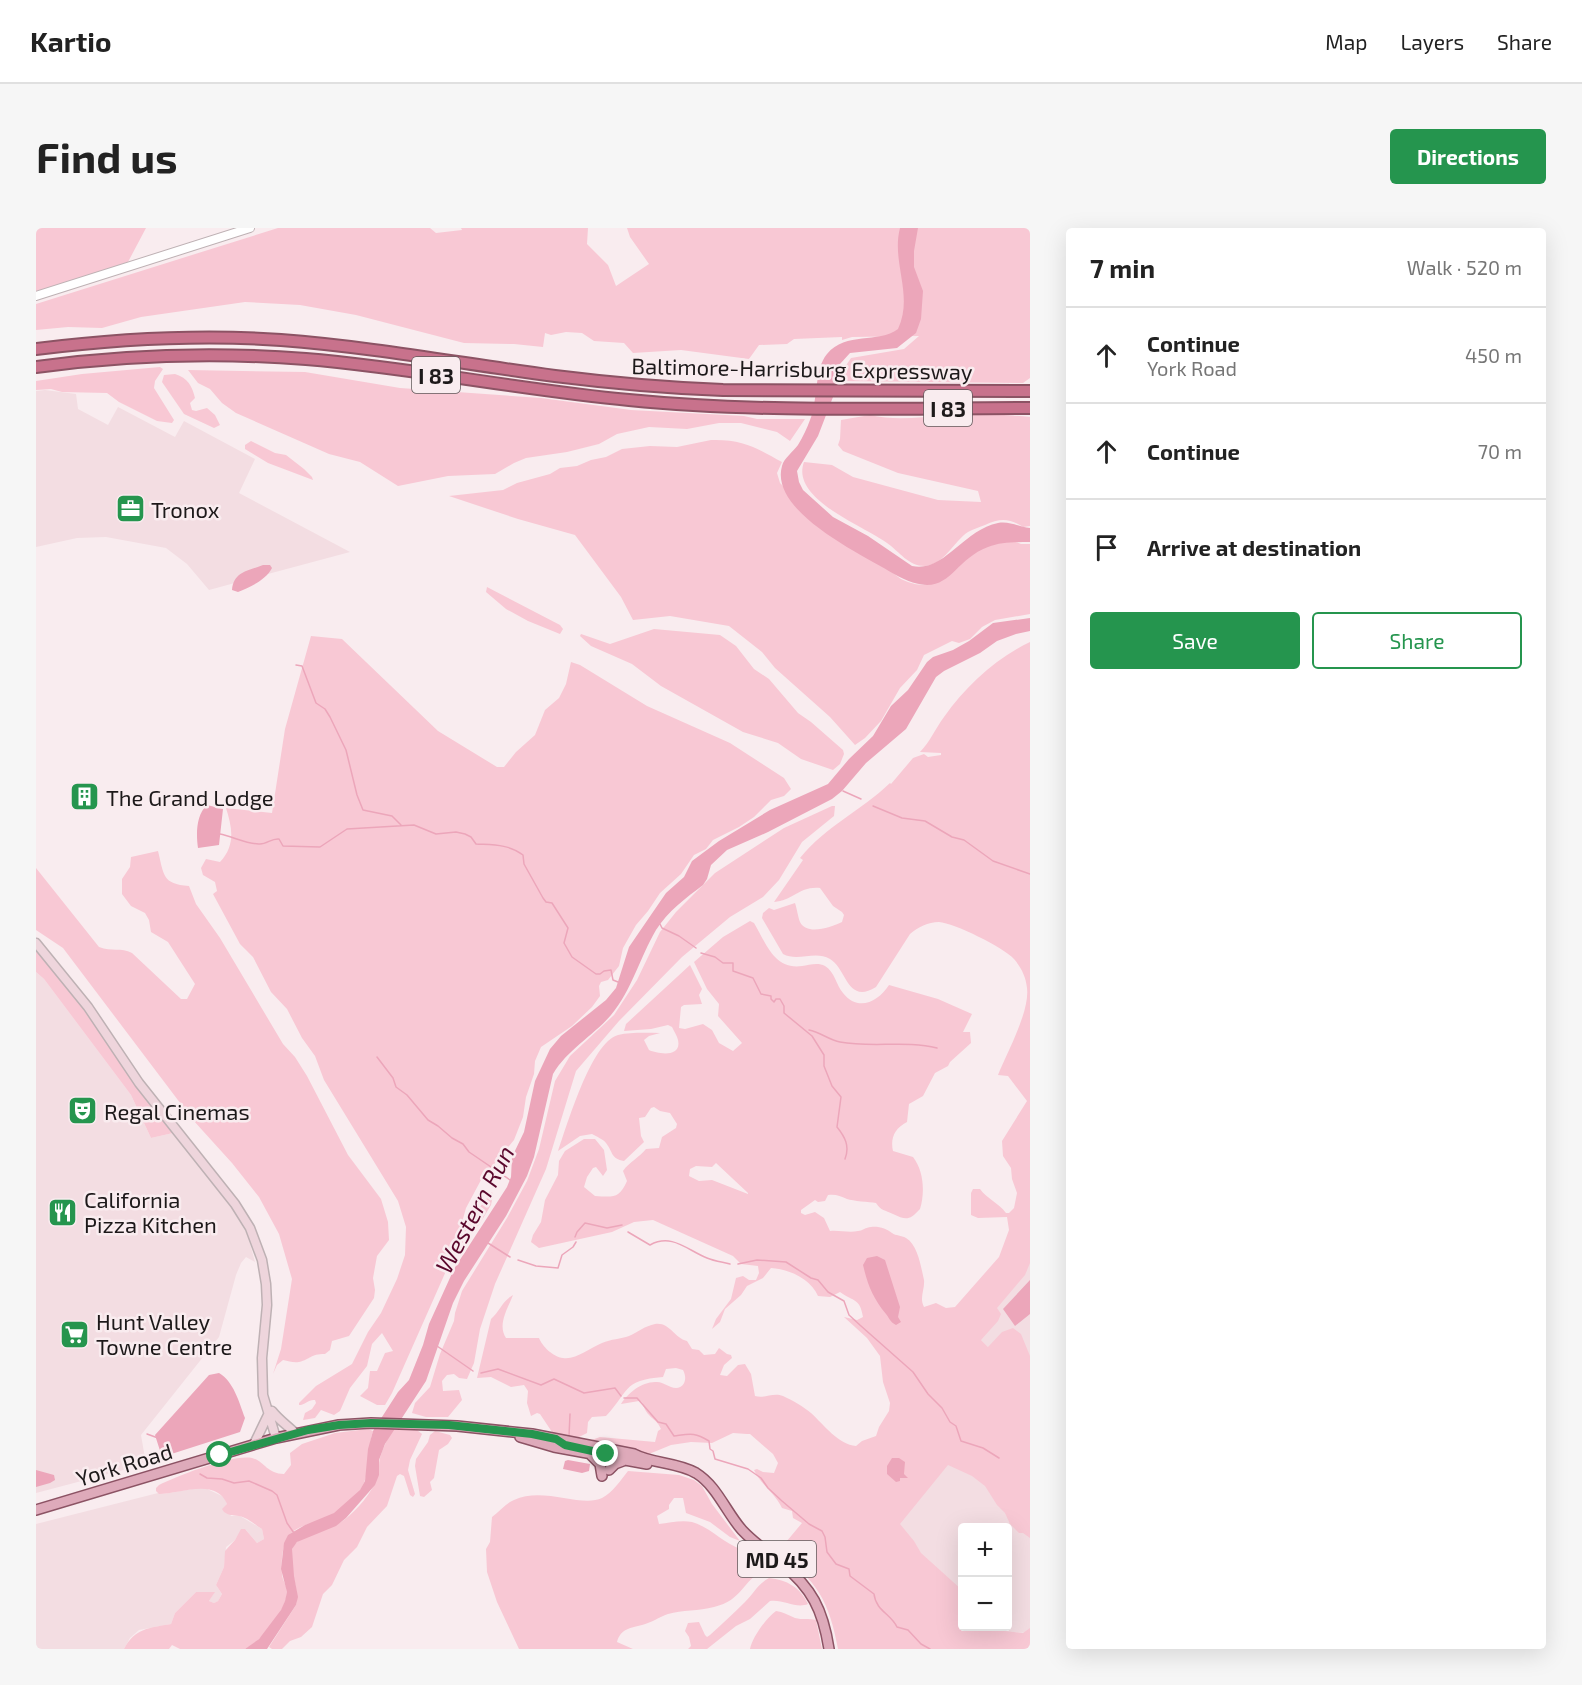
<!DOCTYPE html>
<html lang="en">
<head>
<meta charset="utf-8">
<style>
	body { margin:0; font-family:"Exo 2",sans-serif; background:#f6f6f6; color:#222 }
	.controls { position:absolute; right:18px; bottom:18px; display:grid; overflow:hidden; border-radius:6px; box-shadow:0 6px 24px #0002 }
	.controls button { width:54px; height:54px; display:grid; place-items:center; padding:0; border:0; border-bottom:2px solid #e0e0e0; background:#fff; color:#222; font:30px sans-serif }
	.stop { position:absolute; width:18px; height:18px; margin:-14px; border:4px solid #25954e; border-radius:50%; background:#fff }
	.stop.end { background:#25954e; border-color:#fff; box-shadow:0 2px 6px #0008 }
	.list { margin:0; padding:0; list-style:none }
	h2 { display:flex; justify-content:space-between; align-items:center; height:78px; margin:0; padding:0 24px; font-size:26px }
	h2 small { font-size:20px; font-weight:400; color:#767676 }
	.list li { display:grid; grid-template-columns:39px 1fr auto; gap:18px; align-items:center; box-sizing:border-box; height:96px; padding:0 24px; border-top:2px solid #e0e0e0 }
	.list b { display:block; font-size:22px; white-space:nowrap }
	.list p { margin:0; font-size:20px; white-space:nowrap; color:#767676 }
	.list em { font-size:20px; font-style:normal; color:#767676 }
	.actions { display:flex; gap:12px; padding:18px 24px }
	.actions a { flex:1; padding:14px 0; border:2px solid #25954e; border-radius:6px; text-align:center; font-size:21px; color:#25954e }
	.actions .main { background:#25954e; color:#fff }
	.icon { flex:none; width:33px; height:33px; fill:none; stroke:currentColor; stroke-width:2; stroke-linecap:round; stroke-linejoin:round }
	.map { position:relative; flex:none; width:994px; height:1421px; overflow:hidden; border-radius:6px }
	header { display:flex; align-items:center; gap:36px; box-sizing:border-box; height:84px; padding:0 30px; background:#fff; border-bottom:2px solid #e0e0e0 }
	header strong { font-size:28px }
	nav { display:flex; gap:33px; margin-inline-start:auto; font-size:21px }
	.intro { display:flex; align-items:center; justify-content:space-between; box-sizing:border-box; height:144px; padding:0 36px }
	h1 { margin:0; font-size:42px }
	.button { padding:15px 27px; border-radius:6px; background:#25954e; color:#fff; font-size:21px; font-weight:700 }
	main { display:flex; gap:36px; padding:0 36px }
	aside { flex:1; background:#fff; border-radius:6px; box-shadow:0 6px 24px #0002 }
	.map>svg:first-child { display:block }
	.built { fill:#f3dde2 }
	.green { fill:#f8c8d4; fill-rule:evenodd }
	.water { fill:#eca6ba }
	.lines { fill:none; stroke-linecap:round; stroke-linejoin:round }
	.stream { stroke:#eca6ba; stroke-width:1.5 }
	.tertiary-casing { stroke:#beb1b4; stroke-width:10 }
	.secondary-casing { stroke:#beb1b4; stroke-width:11 }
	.primary-casing { stroke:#8c5364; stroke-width:12 }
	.motorway-casing { stroke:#8c5364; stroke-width:14 }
	.tertiary { stroke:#fff; stroke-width:8 }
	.secondary { stroke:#eed5dc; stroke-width:8 }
	.primary { stroke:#deaaba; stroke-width:9 }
	.motorway { stroke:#c8728c; stroke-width:10 }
	.route { stroke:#25954e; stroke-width:8 }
	.labels { text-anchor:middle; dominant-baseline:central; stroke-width:5; stroke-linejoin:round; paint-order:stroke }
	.shield { fill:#f9ecef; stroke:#5f585a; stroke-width:1.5 }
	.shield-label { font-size:21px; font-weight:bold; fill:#1d191a }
	.street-label { font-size:22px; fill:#1d191a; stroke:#f9ecef }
	.poi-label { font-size:22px; fill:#1d191a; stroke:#f9ecef; text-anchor:start }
	.water-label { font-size:24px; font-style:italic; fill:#5a072c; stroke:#f9ecef }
</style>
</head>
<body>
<header>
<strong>Kartio</strong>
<nav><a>Map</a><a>Layers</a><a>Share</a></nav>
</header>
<div class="intro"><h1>Find us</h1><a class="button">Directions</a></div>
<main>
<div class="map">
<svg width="994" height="1421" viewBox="0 0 994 1421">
	<rect width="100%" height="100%" fill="#f9ecef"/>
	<path class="built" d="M9,162L40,166L42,181L72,197L82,179L139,209L148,193L219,231L203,265L314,324L173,362L151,336L130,320L70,309L41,310L0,319V163Z
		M0,744L8,751L95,867L115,910L137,905L197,982L212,1008L219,1034L210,1029L205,1035L200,1047L183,1109L105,1207L110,1236L0,1265Z
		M994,1027V1162L932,1099Z
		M912,1236L946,1252L994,1293V1405L961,1403L956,1399L972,1398V1300H927L926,1374L873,1329L862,1297Z
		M167,1259L188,1269L191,1276L190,1279L195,1288H204L226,1301L228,1311L221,1315L210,1302L206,1301L199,1312L190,1319L188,1339L180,1357L186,1366L182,1373L178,1375L173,1373L178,1365L160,1364L139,1385L135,1396L103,1402L94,1410L88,1421H0V1296L122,1265L128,1266Z"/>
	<path class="green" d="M0,0H110L92,34L15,60L0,63Z
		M242,0H394L400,5L426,2L425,0H552L551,16L572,37L580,58L613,36L594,9L591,0H994V150L987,155L804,153L807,142L815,130L868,121L883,108L816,109L806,112V109L758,111L751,116L723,117L713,131L645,122L597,125L588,115L558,113L546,105L530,104L515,107L509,105L507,119L478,116L428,115L320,87L264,77L209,74L105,89L66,100L32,99L0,102V76Z
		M124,139L127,141L119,153L118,160L138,192L136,195L121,193L83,174L71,165L26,164L15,161L0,162V153L46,146Z
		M152,142L269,144L364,160L505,170L595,182L708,188L721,191H769L754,213L741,204L705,195H683L651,201L613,199L581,206L563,216L531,224L490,230L478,235L459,246L412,248L362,258L324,234L293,226L200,185L186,175L174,161L162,155Z
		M139,146C152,150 156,158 159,170L154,175L156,182L160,183L171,180L179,187L184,197L178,200L148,186L126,154L128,147Z
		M834,187C859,193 884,189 909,188C937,186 966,186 994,189V298L987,299C973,290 964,290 949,297C944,299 937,301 932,304C918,313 908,337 889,338C872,338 864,324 851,315C828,298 754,271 768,234L796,237L817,249L902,272L945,274L942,263L862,245L807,223L802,217L804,211L805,192Z
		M675,212C706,211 721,220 746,234L741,245L744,255L769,280L865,351C903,369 914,342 941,323C950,317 963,314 972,311L985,316H994V386L959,392L946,399L934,411L923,415L916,413L888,427L881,442L864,460L845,493L829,510L819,517L794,489L739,440L726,424L693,398L634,388L597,392L585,369L539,307L482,291L413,268L467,262L481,255L514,246L524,240L541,238L555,232L570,229L586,221L614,218L641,219Z
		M215,213L239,225L250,227L268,241L276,249L277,252L232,235L209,221V217Z
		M451,359L524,397L527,401L524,406L492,393L470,381L450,364Z
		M618,401L684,407L700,418L718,441L733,451L762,485L775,494L807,522L808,526L804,536L797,542L765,531L742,515L707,504L625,458L596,436L555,418L544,408L545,406L574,416Z
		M275,408L306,411L402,503L461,539H468L480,524L499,507L509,482L523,470L530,456L535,434L544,437L611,478L694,515L748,550L755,561L748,568L735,572L718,589L703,599L677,612L670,621L658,627L645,646L624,665L612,683L600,697L587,720L583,738L572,752L565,754L563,758L564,768L556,779L536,798L505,819L499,833L498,846L490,869L487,889L478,912L445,952L430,980L425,998L434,991L456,964L457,967L455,977L443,997L435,1005L426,1022L410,1043L356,1165L349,1177H341L324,1168L332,1160L334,1143H341L349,1125L357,1123L346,1105L336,1116L331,1138L314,1160L304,1183L298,1187L285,1182L279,1190L267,1192L269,1185L276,1181L280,1175L279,1172C273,1171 269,1177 263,1177V1175L280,1158L316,1136L332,1104L345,1085L361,1051L369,1027L370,999L362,973L288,852L279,828L266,810L251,781L235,764L217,729L204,716L177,666L181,663L179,654L167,647L165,640L170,631L184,634C200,617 196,599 190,580L236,585L249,501Z
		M994,414V1035L989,1047L961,1080L965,1086L962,1093L945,1112L952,1119L966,1104L977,1100L985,1106L994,1128V1310L987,1305H983L974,1296L969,1285L961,1277L949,1258L936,1248L912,1237L864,1296L878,1313L885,1325L926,1362L927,1398L956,1399L961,1402L987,1405L994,1400V1421H802C794,1376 781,1349 740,1326L766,1295L757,1290L756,1283L746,1280C739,1265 725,1257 718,1242L721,1241L727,1244L738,1245L742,1235L737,1226L714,1206H711L697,1205L676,1215L655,1214L635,1217L613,1226L550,1214L564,1209L619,1214L622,1203L625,1201C620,1189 611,1191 606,1174L603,1173L585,1176C592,1165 606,1153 621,1154C628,1154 633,1160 640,1160C650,1159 651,1149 647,1142L640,1140L630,1141L627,1149C586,1152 593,1164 570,1188L556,1189L552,1194L551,1205L539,1211L518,1207L504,1186L501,1185L495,1188L491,1175L492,1163L488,1157L475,1159L455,1149L441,1150L455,1091C464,1083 466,1073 477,1067C472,1080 461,1097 470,1110H503C506,1118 517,1129 527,1130C540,1132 554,1120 566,1115C575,1111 585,1111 593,1108C602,1104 609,1098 619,1096C634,1094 638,1110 651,1113L656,1121L663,1122L668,1127L679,1126L683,1120L691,1126L695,1127L696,1130L688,1137L684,1147L691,1148L702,1137L709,1136L715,1146L719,1168C729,1171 737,1164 747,1168C756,1172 768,1179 775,1185C788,1197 803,1217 820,1218L826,1213L840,1208L843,1199L853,1183L854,1175L847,1154L844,1128L831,1110L808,1089L821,1092L827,1089C824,1070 818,1074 804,1064L794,1069L782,1068C775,1051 753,1041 735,1040L727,1050L711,1058L705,1067L689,1081L684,1094L676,1101L680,1091L695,1071L700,1050L707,1048L713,1052H720L723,1045L722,1038L705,1036L697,1028L617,992L598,994L576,1004L503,1020L495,1014L497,1007L505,994L509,972L522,947L523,933L529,923L548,911H559L568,922L571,942L567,948L560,939L557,940L551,949L548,959L559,968C577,969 583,971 591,953L587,943C593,934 604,929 610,921L623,920L626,909L640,900L641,896L634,885L624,883L618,879L615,880L609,889L603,890L605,908L608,914L588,933C575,931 577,924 570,915C567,911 561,909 556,906L544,908L522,923C531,898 555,814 582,807C595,804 611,805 624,805L613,808L608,812L613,822C622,826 646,830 642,812C641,808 638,803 636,799L632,797L615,801L588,803L590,796L654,737L666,761L663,767L666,776L648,777L645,779L643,800L649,801L667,796L676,802L683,815L697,823L706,815L682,788L683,776L671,761L658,734L687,709L714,693L718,695C730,715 738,742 766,738C773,737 782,734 789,738C799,744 800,757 807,765C822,784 842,774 853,757L902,771L936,786L927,804H934L935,815L914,834L912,838L899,845L887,868L873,876L871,894C859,900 854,910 857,923L877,929C888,943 889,965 884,981C873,993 870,992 857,986C849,982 845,983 840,975C833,974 817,973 811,971C804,968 800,966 792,967L789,973L782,974L779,972L765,982V985L769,987L779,984L788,990L794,1003C803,1002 813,1005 822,1003C826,1003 830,999 835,999C843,998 851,1001 856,1005C860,1008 865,1007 870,1010C882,1017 885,1039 888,1052C889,1061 883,1070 888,1079L900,1075L910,1080L919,1079L963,1029L973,1002L971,989L942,990L935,987V965L937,961H944C951,971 963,975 970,985H973L978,980L981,965L976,951L975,940L967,928L966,913L991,873L972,848L962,847C971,825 994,783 991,760C990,749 985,739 978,731C967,719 918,695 903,694C892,694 882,699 874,706L840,759C811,777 811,741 794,731C779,722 762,734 747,726L726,690L727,685L733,680L738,682L759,675C761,681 762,689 764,694C771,708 795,699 806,694L808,687L806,684L797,678L784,660C763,658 757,673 738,674L767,632L764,630C790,598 825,583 854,555L855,556L877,530L888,526L892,529L905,527V525L884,524C894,514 899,501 908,489C930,458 959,431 994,414ZM680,935L712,965V966L676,952L663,953L653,948L654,941L660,938L676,939Z
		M796,578H799L798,588L766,614L743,652L727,669L694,689L646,729L583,793L540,843L510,941L459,1056L444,1101L438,1135L431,1151L423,1150L418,1146L411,1147L406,1153L407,1163L423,1162L426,1172L412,1189H390L376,1185L379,1175L394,1159L404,1126L418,1093L419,1085L426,1063L471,990L491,953L503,921L519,853L534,828L578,787L601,752L624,704L640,684L679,645L748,600Z
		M122,623C128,647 126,656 153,658L160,676L184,710L247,816L259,829L271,848L312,927L345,971L352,994L353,1012L341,1028L337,1050L339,1062L338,1070L313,1108L296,1113L294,1122L289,1126C274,1126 275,1131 263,1134C257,1135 253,1133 247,1132L241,1137L237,1146L245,1121L256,1051L243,1006L223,969L196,935L157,892L27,720L0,702V640L63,719C76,724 85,719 96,725L145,771H151L159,756L132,714L115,704L113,692L109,685L95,678L86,666V651L94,639L95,629Z
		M0,722L32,759L137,905L115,910L95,867L8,751L0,744Z
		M358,1200L381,1202L386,1206L374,1232L372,1242L379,1266L377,1269L374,1267L368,1248L364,1246L361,1248L351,1278L331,1299L321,1319L308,1332L296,1357L287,1366L276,1399L265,1409L254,1413L246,1421H236L233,1419L260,1377C264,1358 251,1340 256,1321C260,1307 295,1302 308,1292C321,1282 336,1265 342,1248C344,1243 342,1236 344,1230C347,1219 352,1210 358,1200Z
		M332,1201L337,1203C331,1221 335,1245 325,1261C318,1273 302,1284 290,1290C276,1296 254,1298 249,1315C246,1323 245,1338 246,1346C246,1352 251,1357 251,1364C251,1381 225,1414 209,1421H144L136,1417L133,1421H88C99,1400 113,1400 135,1396L139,1385L160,1364H179L173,1373L178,1375L182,1373L186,1366L180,1357L188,1339L189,1323L199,1312L205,1301H209L221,1315L228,1311L226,1301C219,1297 211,1289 203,1288C197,1287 194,1288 188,1284L186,1281L191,1276C180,1249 144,1266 123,1266L120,1263V1260L123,1257C141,1248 197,1226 216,1230C228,1233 231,1246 248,1246L255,1237L254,1225L266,1216L299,1205Z
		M399,1203L414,1207L416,1210L412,1216L403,1222L398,1250L394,1254L396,1262L388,1269L384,1268L379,1238L380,1231L392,1214L394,1207Z
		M592,1243L643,1247L658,1252L666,1258L676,1276L704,1313L694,1309L674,1294L650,1285L647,1270H638L633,1277V1281L621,1288L623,1296C633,1295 645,1292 656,1294C674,1299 687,1315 705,1321L711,1318L737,1339C707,1346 710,1372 678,1379C663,1383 646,1382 632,1386C623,1389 615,1395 606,1397C595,1400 585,1400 581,1414L597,1421H483L461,1374L451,1344L450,1321L454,1314L456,1289C463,1284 470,1275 478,1272C507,1258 545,1280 566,1270C576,1265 585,1252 592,1243Z
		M733,1350C751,1352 764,1359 772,1376C760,1381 747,1371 734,1373L714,1391L700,1398L671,1421H652L655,1418L653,1409L649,1403L652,1395L663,1394L669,1407L671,1409L674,1407C686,1396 698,1385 709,1374C718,1365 722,1356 733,1350Z
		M740,1383C747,1384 752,1387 759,1390C766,1392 773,1390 780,1392L786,1421H714C716,1410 730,1390 740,1383Z"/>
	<path class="water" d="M864,0H882L878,23V39L887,63L885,91L880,105L861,120L814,125L804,136L802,156L782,208L761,243L763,254L767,262L797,289L832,308L876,338C908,345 927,302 962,295C974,293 983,299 994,300V314C980,314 965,314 952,319C912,334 914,377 858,346C827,327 733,284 746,238C748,230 757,224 762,217C767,209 771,200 774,192C782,174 778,141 791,126C810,103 842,116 862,101C878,67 855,34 864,0Z
		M227,337H234L236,340C230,352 214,359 202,364L196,362C198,343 212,343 227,337Z
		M994,390V403L980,406L961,413L944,425L908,443L900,449L870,501L830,535L806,563L796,571L732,604L691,622L675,637L671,651L667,657C650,670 632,683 620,702C604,729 596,762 575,787C557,808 531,822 517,846L498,929L491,948L470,988L428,1053L417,1075L390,1153L349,1216L343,1232V1247L339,1257L310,1290L300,1298L261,1314L256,1321L258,1348L262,1369L260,1377L231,1421H209L223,1411L245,1382L249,1373L251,1364L245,1341L248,1315L252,1307L269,1297L298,1285L324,1262L329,1253L332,1221L337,1203L362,1164L373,1152L387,1117L393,1096L418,1041L471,959L475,949L476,929L488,904L499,853L514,821L525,808L570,772L580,760L593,719L630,665L648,649L656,633L683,613L734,582L792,556L813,531L837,508L855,478L872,462L891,434L897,429L917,422L933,413L957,395Z
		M171,577L187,581L183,617L162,620C160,606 160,587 171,577Z
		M841,1028L849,1032L864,1079L862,1089L865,1094L860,1097C854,1094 854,1091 850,1086C837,1070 832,1058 827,1037L831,1030Z
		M994,1052V1086L979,1098L967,1081Z
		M183,1145C198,1154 203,1174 209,1190L204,1204L126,1229L119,1207L173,1147Z
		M856,1230H863L869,1234L868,1246L872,1250H864V1253L860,1254L851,1246V1238Z
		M532,1232L554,1236L553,1243L546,1245L527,1241L529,1233Z
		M0,1242L18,1247L19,1252L14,1255L0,1259Z"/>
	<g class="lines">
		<path class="stream" d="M260,437L266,438L280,475L289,481L294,489L310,522L321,567L327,582L356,588L365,597
			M807,563L825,571
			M837,578L866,590L889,593L916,609L928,612L957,633L994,646
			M184,606C195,608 214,617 224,616C231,616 236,610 243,611L247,618L284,619L311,601L378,597L400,606L420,604L429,606L435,609L440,616C456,617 473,616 487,627L488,636L507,670L510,674L516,675L532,700L528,715L536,729L560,746H564L568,743L575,742L577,752L582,754
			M624,696L626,700L643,708L660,720
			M665,725L679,729L687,735H697V743L717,750L725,766L735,768V771L738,774L740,771H744L748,778V785L776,808L788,827V838L796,858L805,869L801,899C809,909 814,918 809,931
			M773,802C784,804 793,812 804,814C836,820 870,812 901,820
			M341,829L357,850L360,859L371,867L392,892L402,898L416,910L427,916L433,924L474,952
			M592,1004L614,1017C636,1005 651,1022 671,1030C678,1033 686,1034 694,1036
			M539,1009L541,1004L549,995L571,1000L586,997
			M452,1015L474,1029
			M482,1032L500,1038L522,1040L526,1027L537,1019L540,1014
			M702,1036L721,1032L750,1034L775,1050L782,1052L792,1064L808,1073L813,1087L825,1098L877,1144L892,1166L906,1180L914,1194L920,1198L925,1213L947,1220L963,1230
			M401,1118L437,1143
			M445,1145L462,1141L505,1157L518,1151L548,1165L579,1160L585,1168
			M588,1170H601L622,1194L630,1196L638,1208C654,1206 658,1204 673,1213L674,1221L677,1223L679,1231L712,1241L725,1250L732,1260L746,1273L773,1296L786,1303L789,1309L791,1324L800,1336L813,1341L814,1348L838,1366C840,1383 855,1386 861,1399L872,1402L885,1416L894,1421
			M111,1206L122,1210
			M533,1208L534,1186
			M164,1246L171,1250L186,1251L198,1255L213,1253L236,1263L241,1267L251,1295L258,1305"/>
		<defs>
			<path id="tertiary" d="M0,68L214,0"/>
			<path id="secondary" d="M0,715L52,779L103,855L199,976L214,1000L226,1032L230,1056L231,1077L226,1130L227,1167L240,1210
				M236,1183C243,1192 251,1197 259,1205
				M218,1216L232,1187"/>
			<path id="primary" d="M484,1209L518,1219L611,1236
				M555,1227L564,1236L566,1248
				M573,1242L579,1236L587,1233
				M0,1282L240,1210L303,1197L335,1195L421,1198L496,1206L598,1226C617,1236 641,1234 660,1245C681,1258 690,1284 706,1302C718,1315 732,1324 745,1335C776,1360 787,1382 793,1421"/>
			<path id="motorway" d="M0,121C81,111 163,106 245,112C337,119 428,136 519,148C575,155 631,160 687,162L994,163
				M0,139C89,127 180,124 270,131C378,140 485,162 593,172C726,185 861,180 994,180"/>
		</defs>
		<use href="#tertiary" class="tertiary-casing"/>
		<use href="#secondary" class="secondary-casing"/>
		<use href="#primary" class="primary-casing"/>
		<use href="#motorway" class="motorway-casing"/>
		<use href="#tertiary" class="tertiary"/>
		<use href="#secondary" class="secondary"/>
		<use href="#primary" class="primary"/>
		<use href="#motorway" class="motorway"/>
	</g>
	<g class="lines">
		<path class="route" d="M184,1227L272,1202L303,1197L335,1195L413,1197L496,1206L520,1211L529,1217L570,1226"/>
	</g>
	<defs>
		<symbol id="office-square" viewBox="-11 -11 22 22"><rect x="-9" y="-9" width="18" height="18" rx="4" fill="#25954e" stroke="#f9ecef"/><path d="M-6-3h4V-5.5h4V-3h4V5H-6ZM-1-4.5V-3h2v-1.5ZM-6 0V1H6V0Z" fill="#fff"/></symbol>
		<symbol id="building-square" viewBox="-11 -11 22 22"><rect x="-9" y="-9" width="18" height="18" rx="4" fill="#25954e" stroke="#f9ecef"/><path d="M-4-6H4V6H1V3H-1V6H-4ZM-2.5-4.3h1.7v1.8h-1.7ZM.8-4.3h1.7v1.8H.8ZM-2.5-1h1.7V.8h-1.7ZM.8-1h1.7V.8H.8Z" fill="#fff"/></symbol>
		<symbol id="theatre-square" viewBox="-11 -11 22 22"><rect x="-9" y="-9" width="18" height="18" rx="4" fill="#25954e" stroke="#f9ecef"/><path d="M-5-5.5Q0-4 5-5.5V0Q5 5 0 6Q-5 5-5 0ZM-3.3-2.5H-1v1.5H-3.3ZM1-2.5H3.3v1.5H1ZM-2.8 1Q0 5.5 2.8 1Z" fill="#fff"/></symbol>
		<symbol id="restaurant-square" viewBox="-11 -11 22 22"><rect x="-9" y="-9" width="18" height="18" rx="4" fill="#25954e" stroke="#f9ecef"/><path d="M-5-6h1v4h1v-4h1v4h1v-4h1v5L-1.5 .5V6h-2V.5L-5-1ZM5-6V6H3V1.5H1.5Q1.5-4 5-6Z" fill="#fff"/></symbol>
		<symbol id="supermarket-square" viewBox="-11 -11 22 22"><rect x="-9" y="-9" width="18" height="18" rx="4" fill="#25954e" stroke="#f9ecef"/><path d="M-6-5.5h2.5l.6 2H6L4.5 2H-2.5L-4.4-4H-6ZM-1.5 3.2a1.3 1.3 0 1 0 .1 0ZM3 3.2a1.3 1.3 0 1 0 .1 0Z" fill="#fff"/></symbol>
	</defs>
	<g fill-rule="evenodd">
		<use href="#office-square" x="78" y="264" width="33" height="33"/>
		<use href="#building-square" x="32" y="552" width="33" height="33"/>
		<use href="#theatre-square" x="30" y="866" width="33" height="33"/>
		<use href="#restaurant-square" x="10" y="968" width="33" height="33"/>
		<use href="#supermarket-square" x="22" y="1090" width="33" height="33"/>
	</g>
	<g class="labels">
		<g class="shield">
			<rect x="376" y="129" width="48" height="36" rx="4.5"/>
			<rect x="888" y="162" width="48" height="36" rx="4.5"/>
			<rect x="702" y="1313" width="78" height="36" rx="4.5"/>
		</g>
		<g class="shield-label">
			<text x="400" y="147">I 83</text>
			<text x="912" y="180">I 83</text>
			<text x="741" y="1331">MD 45</text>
		</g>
		<g class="street-label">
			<text transform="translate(766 140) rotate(1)">Baltimore-Harrisburg Expressway</text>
			<text transform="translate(88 1236) rotate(-17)">York Road</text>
		</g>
		<g class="poi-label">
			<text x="115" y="281">Tronox</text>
			<text x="70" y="569">The Grand Lodge</text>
			<text x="68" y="883">Regal Cinemas</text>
			<text x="48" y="971">California<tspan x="48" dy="25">Pizza Kitchen</tspan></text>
			<text x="60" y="1093">Hunt Valley<tspan x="60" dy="25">Towne Centre</tspan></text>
		</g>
		<g class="water-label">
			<text transform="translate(438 981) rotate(-62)">Western Run</text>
		</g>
	</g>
</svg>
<div class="controls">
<button>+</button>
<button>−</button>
</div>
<div class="stop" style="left:184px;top:1227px"></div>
<div class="stop end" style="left:570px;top:1226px"></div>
</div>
<aside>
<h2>7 min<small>Walk · 520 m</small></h2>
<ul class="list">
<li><svg class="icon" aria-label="ahead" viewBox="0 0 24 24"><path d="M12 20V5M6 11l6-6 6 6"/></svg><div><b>Continue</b><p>York Road</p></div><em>450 m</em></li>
<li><svg class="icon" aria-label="ahead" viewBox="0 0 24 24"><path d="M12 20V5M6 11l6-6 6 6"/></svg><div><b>Continue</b></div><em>70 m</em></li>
<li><svg class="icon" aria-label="arrive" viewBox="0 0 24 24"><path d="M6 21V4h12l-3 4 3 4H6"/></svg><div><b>Arrive at destination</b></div></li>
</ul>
<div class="actions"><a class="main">Save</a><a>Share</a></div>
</aside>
</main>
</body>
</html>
